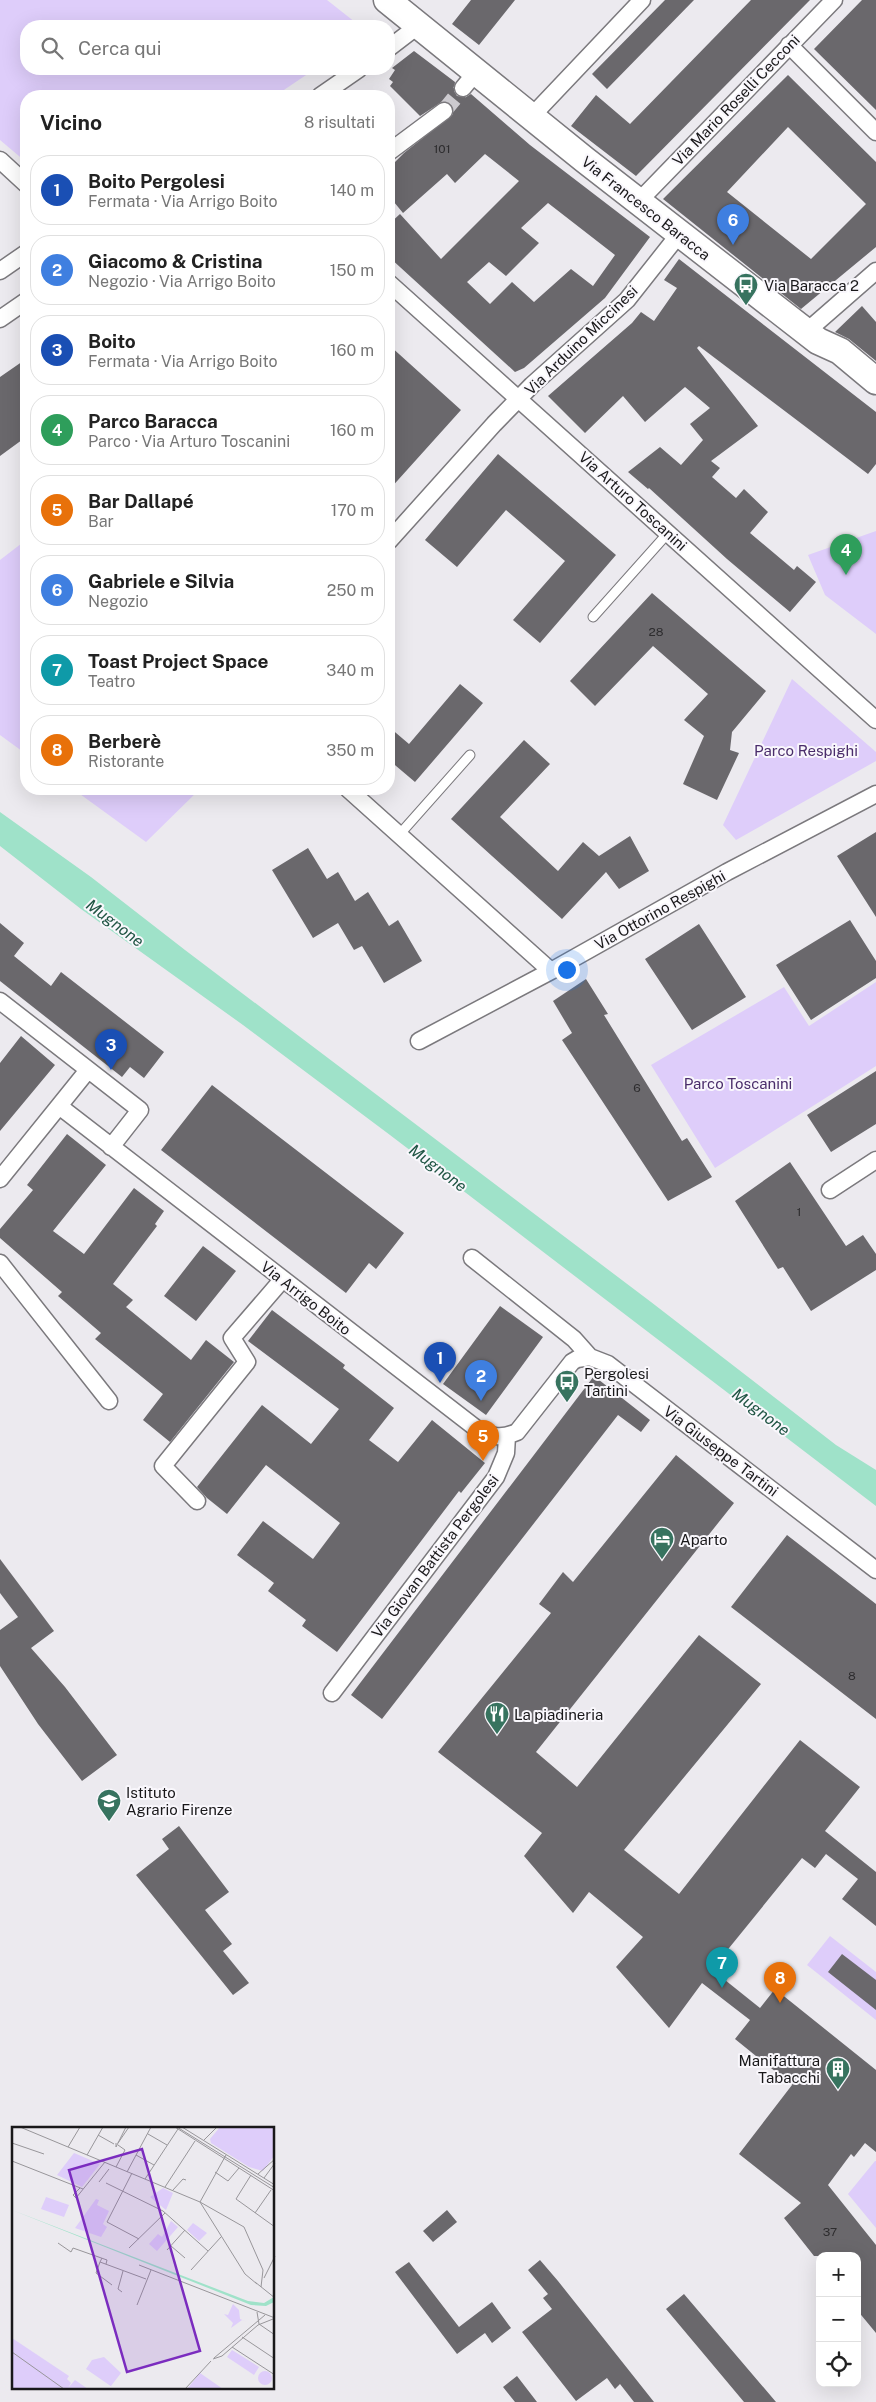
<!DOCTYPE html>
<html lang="it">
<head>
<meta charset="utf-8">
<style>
	body { margin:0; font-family:"Public Sans",sans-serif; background:#f6f6f6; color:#222 }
	.controls { position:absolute; right:15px; bottom:15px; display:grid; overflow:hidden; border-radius:10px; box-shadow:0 5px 20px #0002 }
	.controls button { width:45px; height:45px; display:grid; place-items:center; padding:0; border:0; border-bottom:1px solid #e0e0e0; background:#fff; color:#222; font:25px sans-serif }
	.you { position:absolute; left:566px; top:969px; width:18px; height:18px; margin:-12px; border:4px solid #fff; border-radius:50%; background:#1a73e8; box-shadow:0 0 0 8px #1a73e833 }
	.badge { display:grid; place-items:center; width:32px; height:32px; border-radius:50%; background:#37735f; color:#fff; font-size:16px; font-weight:700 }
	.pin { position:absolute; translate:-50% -41px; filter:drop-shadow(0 1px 2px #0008) }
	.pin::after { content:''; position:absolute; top:26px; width:18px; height:15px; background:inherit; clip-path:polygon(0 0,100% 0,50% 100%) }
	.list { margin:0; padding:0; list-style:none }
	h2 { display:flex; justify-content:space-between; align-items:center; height:65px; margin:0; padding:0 20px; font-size:21px }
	h2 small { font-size:16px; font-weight:400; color:#767676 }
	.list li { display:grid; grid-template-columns:32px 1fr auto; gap:15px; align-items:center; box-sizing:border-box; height:70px; margin:0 10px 10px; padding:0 10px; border:1px solid #e0e0e0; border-radius:20px }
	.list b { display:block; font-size:19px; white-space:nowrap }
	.list p { margin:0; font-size:16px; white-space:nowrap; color:#767676 }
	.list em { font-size:16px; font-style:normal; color:#767676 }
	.icon { flex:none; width:28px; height:28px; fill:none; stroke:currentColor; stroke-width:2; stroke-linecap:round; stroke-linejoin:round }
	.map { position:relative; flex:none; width:876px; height:2402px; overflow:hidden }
	.search { position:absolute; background:#fff; box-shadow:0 5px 20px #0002; left:20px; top:20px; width:375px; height:55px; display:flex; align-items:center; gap:12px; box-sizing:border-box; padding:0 18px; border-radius:20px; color:#767676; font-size:19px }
	.panel { position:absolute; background:#fff; box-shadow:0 5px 20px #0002; left:20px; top:90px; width:375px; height:705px; border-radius:20px }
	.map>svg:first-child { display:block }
	.green { fill:#decdfa }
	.water { fill:#9fe2c9 }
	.building { fill:#6a686c; fill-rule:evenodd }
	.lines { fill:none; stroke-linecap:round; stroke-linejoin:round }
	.street-tunnel { stroke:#cccacf; stroke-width:16; stroke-dasharray:16 8; stroke-linecap:butt }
	.lane-casing { stroke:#7b797d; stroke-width:11 }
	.street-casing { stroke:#7b797d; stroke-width:19 }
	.primary-casing { stroke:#7b797d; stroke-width:29 }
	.lane { stroke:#fff; stroke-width:9 }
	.street { stroke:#fff; stroke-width:16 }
	.primary { stroke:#fff; stroke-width:26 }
	.labels { text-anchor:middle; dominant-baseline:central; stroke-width:4; stroke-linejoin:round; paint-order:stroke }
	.number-label { font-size:12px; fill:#2d2c2e }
	.street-label { font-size:15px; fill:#19181a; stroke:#f9f7fc }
	.poi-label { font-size:15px; fill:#19181a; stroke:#f9f7fc; text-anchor:start }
	.park-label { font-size:15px; fill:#4a2d6b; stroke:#f9f7fc }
	.water-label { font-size:16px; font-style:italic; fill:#205544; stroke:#f9f7fc }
	.inset-road { fill:none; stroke:#98969a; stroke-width:1 }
	.view { fill:#7b2cbf; fill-opacity:0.15; stroke:#7b2cbf; stroke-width:2.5 }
	.inset-edge { fill:none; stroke:#19181a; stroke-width:2.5 }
</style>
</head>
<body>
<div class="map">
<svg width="876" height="2402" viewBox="0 0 876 2402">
	<rect width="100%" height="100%" fill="#eceaef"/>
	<path class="green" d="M0,0H327L360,26H26V69H315L275,96H26V162L0,140Z
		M876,531V634L825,595L808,555Z
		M26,540V754L0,735V560Z
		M792,679L876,752V761L736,840L723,825Z
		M73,789H200L146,842Z
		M876,982V1066L715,1168L651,1065L784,987L809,1026Z
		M830,1936L876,1972V2020L807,1965Z
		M875,2161H876V2228L848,2194Z"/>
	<path class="water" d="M0,812L91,877L185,950L651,1302L836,1445L876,1470V1506L390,1135L243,1025L81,909L0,846Z"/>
	<path class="building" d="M471,0H515L479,45L452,24Z
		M665,0H694L607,89L592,74Z
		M751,0H810L636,176L571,126L596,95L630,124Z
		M862,0H876V110L814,49Z
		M414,51L455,82L454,91L457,96L466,97L471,94L530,145L650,237L605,298L524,368L515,372L389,257V224L400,214L441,259L519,181L485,154L455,183L447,174L403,213L389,196V168L404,153L453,114L452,105L443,101L420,116L390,86L393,82L389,79L395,70L392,68ZM548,203L615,255L593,286L571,269L534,302L512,282L490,304L467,282L489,262L506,276L539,243L521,228Z
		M788,75L876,162V247L801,309L663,199ZM788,127L866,204L811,259L727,192Z
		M679,259L876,412V464L868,474L699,346L697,348L758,426L711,461L720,468L712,477L736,498L744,489L768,512L750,533L794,570L797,566L816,582L790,612L727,559L649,488L648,489L628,472L660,447L681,465L703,440L690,424L710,408L685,387L645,422L623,396L585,433L548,396L632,323L641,312L654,321L677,288L664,280Z
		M862,306L876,322V361L849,339L835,332Z
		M389,345L461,410L389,490Z
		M26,359V437L0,456V377Z
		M498,454L616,555L540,643L513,620L565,561L506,510L457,567L425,540Z
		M652,593L766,691L732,732L730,750L739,753L717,800L683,784L704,736L684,720L708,694L653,646L595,706L570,681Z
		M460,684L483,703L415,782L389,760V727L409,744Z
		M524,740L550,764L500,817L558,871L583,842L599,856L630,836L649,871L619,889L606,872L562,919L451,819Z
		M876,832V917L837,856Z
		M308,848L327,879L338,872L355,901L368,892L389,926L398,920L422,961L384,983L362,946L354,950L338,923L313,938L272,870Z
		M850,920L876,961V978L811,1020L776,965Z
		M0,923L24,943L14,956L51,986L61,972L164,1052L144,1078L130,1067L122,1077L0,981Z
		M699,924L746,997L692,1030L645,959Z
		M586,979L608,1014L604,1015L682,1141L687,1138L712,1177L668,1201L562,1040L572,1033L553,1001Z
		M21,1036L55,1065L0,1131V1063Z
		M876,1071V1124L831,1152L807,1115Z
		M212,1085L404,1233L376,1269L369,1263L346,1293L161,1150Z
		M67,1134L106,1165L53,1231L84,1254L134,1188L164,1211L155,1224L157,1226L113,1284L133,1300L126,1307L191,1360L206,1340L234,1362L170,1442L143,1420L163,1394L95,1339L101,1333L58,1296L62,1292L0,1238V1229L33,1190L27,1185Z
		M790,1162L846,1246L863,1235L876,1254V1270L811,1311L783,1267L778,1269L735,1201Z
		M203,1246L236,1271L196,1321L164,1296Z
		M500,1306L543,1337L486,1415L443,1384Z
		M272,1310L345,1365L343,1368L394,1408L369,1440L398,1462L432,1420L485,1463L461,1493L459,1491L337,1652L302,1626L306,1620L268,1591L274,1583L237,1555L263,1521L313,1559L340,1523L266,1465L227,1514L207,1498L197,1487L262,1405L311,1444L339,1409L248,1341Z
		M594,1376L650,1420L641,1432L618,1415L382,1719L351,1695Z
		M676,1455L734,1503L536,1752L577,1787L699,1635L761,1684L624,1850L679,1894L800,1740L860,1787L825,1831L876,1872V1926L842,1899L858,1879L826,1854L815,1868L802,1858L725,1953L738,1963L725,1980L760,2008L775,1989L876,2070V2152L865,2143L854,2157L851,2154L828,2185L876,2245V2333L857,2310V2256H814L784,2218L801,2203L739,2154L792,2085L735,2039L750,2020L702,1983L669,2028L616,1967L643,1937L589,1892L573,1913L524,1856L542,1833L438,1752L551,1613L539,1604L563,1572L573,1582Z
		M787,1535L876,1604V1719L731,1607Z
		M0,1559L54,1631L31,1648L65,1687L117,1755L82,1781L38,1724L0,1666V1630L18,1617L0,1593Z
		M179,1826L229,1892L205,1910L232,1944L223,1951L249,1983L233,1995L136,1875L169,1849L162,1839Z
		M842,1954L876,1980V2010L828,1972Z
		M447,2210L457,2222L433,2242L423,2231Z
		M540,2260L558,2281L654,2402H634L620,2384L615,2389L607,2378L576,2401L522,2332L552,2309L543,2298L548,2294L528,2270Z
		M409,2262L459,2327L492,2302L511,2328L492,2343L485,2333L457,2354L395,2272Z
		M684,2294L776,2402H744L666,2309Z
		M517,2376L537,2402H515L503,2387Z"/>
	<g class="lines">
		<path class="street-tunnel" d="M444,111L463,88"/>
		<defs>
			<path id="lane" d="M593,617L668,533
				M399,835L470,755"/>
			<path id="street" d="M789,45L876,132
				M389,48L419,25
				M463,88L477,71
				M320,96L359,69
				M531,117L642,0
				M389,152L444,111
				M0,160L26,184
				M639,201L834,0
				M0,271L26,253
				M389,283L876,720
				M0,319L26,301
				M806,332L876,271
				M389,541L494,424L532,385L627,300L680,233
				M348,789L551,971
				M0,1001L140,1110L111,1147
				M419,1041L551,971L727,872L876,794
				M88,1070L59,1106L477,1429C492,1437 501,1439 517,1432L572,1362L577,1359L590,1357
				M0,1179L59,1106
				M830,1190L876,1160
				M472,1258L574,1339L590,1357L608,1364L876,1570
				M0,1263L109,1401
				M197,1501L163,1466L247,1362L232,1338L282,1280
				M332,1693L496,1477L506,1453L507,1436"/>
			<path id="primary" d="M387,0L585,160L818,341L840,351L876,381"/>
		</defs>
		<use href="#lane" class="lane-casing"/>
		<use href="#street" class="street-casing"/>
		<use href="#primary" class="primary-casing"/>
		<use href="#lane" class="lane"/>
		<use href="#street" class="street"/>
		<use href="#primary" class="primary"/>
	</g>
	<defs>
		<symbol id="bus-pin" viewBox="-11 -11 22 30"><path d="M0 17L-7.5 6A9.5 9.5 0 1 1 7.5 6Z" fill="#37735f" stroke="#f9f7fc"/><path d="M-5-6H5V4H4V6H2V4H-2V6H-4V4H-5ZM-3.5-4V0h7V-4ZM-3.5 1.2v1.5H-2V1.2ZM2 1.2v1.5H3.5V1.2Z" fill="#fff"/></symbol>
		<symbol id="hotel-pin" viewBox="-11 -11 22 30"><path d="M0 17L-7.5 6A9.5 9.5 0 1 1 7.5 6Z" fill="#37735f" stroke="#f9f7fc"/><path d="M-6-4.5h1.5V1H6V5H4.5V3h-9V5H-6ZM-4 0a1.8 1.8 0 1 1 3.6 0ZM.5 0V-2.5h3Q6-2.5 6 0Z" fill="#fff"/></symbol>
		<symbol id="restaurant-pin" viewBox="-11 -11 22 30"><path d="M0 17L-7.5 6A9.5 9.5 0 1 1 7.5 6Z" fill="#37735f" stroke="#f9f7fc"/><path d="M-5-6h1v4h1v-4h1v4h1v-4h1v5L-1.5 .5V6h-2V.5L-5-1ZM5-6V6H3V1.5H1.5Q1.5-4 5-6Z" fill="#fff"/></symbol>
		<symbol id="school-pin" viewBox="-11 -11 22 30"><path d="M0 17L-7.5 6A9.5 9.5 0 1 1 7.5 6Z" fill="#37735f" stroke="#f9f7fc"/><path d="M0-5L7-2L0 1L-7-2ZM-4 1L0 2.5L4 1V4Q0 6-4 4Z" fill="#fff"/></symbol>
		<symbol id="building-pin" viewBox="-11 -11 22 30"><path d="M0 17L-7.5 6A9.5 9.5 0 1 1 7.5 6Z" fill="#37735f" stroke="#f9f7fc"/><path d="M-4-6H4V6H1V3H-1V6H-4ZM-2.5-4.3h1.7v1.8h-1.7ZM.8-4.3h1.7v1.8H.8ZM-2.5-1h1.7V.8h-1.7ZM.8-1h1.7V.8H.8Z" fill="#fff"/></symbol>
	</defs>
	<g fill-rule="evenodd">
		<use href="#bus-pin" x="732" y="271" width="28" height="38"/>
		<use href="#bus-pin" x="553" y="1368" width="28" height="38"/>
		<use href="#hotel-pin" x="648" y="1525" width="28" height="38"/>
		<use href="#restaurant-pin" x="483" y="1700" width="28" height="38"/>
		<use href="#school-pin" x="95" y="1787" width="28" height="38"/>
		<use href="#building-pin" x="824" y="2055" width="28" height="38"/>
	</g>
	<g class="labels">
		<g class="number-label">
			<text x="442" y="149">101</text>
			<text x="656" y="632">28</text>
			<text x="637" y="1088">6</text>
			<text x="799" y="1212">1</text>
			<text x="852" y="1676">8</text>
			<text x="830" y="2232">37</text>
		</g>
		<g class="street-label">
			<text transform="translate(736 100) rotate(-46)">Via Mario Roselli Cecconi</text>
			<text transform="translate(646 208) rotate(38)">Via Francesco Baracca</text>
			<text transform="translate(581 340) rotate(-44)">Via Arduino Miccinesi</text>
			<text transform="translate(633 501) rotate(42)">Via Arturo Toscanini</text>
			<text transform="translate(660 910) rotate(-29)">Via Ottorino Respighi</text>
			<text transform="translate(306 1298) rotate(38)">Via Arrigo Boito</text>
			<text transform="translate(721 1451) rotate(37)">Via Giuseppe Tartini</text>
			<text transform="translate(435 1556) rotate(-53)">Via Giovan Battista Pergolesi</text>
		</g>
		<g class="poi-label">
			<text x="764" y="285">Via Baracca 2</text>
			<text x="584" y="1373">Pergolesi<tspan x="584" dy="17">Tartini</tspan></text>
			<text x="680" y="1539">Aparto</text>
			<text x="514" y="1714">La piadineria</text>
			<text x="126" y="1792">Istituto<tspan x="126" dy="17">Agrario Firenze</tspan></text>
			<text x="820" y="2060" text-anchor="end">Manifattura<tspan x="820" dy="17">Tabacchi</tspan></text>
		</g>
		<g class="park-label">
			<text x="806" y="750">Parco Respighi</text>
			<text x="738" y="1083">Parco Toscanini</text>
		</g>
		<g class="water-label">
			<text transform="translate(115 923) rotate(37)">Mugnone</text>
			<text transform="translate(438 1168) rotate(37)">Mugnone</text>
			<text transform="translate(761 1412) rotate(37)">Mugnone</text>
		</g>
	</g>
	<g transform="translate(12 2127)">
		<rect width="262" height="262" fill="#eceaef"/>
		<path d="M208,0H262V29L251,44L237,40L199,16L198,12ZM62,26L88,37L70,60L45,48ZM151,61L161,66L154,83L138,70ZM34,70L57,78L52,90L29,82ZM84,72L87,73L85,78L97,84L91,97L95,100L89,110L63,101ZM159,94L166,100L145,124L137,117L146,107L150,110ZM181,96L195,106L187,114L175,103ZM221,177L227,183L228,192L235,195L230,193L219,201L221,196L212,187L216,188ZM0,211L57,249L55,252L59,256L56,261L63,253L76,262H0ZM220,223L247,240L242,248L215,230ZM92,230L109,246L99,259L103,262L74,242L80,233ZM246 251a7 7 0 1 1 14 0a7 7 0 1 1-14 0ZM188,246L211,262H175Z" fill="#decdfa"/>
		<path d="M0,83L236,174L252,176L262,170V175L254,179L239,178Z" fill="#9fe2c9"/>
		<path class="inset-road" d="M8,0L188,75L233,147L245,157M163,0L263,64M165,0L263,61M170,0L263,58M136,7L155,18M86,8L102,17M192,13L205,0M0,16L32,27M104,16V20L114,0M106,16L117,0M56,20L68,0M75,28L91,0M124,28L142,38M214,28L188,75L232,100L251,143L249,160M0,34L71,62M104,40L113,23L106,18M115,45L139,0M203,45L216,54L227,41M120,46L95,95L127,112M246,47L263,32M239,48L224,72L263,100M252,51L263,36M133,52L166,2M87,55L97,42M94,56L151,84L196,124M153,60L183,14M68,61L61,68L64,71L93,35M161,63L171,52L174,53M243,86L259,63M46,116L59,125L61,121L95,133L94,137M159,119L173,131M117,121L153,86M155,123L173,103M90,131L88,135L134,152M88,135L84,146L100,158M127,138L263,191M179,143L209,110M252,151L263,129M243,155L263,171M110,165L106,162L111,144M125,178L139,143M245,185L247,197L263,208M230,210L263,232M220,220L263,248M0,225L52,262M202,231L253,188M201,232L210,229L246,198L261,192M173,262L199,234"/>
		<path class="view" d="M130,22L188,224L115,245L57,43Z"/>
		<rect width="262" height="262" class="inset-edge"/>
	</g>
</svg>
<div class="controls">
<button>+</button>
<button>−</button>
<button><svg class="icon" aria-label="locate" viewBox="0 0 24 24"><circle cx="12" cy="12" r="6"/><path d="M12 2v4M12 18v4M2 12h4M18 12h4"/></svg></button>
</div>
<div class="you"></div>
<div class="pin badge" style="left:440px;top:1383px;background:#1a4fb4">1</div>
<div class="pin badge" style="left:481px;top:1401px;background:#3f7fe0">2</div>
<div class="pin badge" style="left:111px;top:1070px;background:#1a4fb4">3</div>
<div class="pin badge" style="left:846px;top:575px;background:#2e9e5b">4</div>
<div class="pin badge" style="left:483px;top:1461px;background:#e8710a">5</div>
<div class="pin badge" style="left:733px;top:245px;background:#3f7fe0">6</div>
<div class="pin badge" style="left:722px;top:1988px;background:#0f9aa8">7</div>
<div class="pin badge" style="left:780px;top:2003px;background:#e8710a">8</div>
<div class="search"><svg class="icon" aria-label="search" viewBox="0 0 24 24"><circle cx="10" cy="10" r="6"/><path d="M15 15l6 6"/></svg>Cerca qui</div>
<section class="panel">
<h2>Vicino<small>8 risultati</small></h2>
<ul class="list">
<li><span class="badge" style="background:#1a4fb4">1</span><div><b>Boito Pergolesi</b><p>Fermata · Via Arrigo Boito</p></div><em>140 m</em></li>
<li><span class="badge" style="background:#3f7fe0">2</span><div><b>Giacomo &amp; Cristina</b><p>Negozio · Via Arrigo Boito</p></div><em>150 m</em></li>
<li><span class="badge" style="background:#1a4fb4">3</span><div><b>Boito</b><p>Fermata · Via Arrigo Boito</p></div><em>160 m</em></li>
<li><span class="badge" style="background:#2e9e5b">4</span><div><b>Parco Baracca</b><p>Parco · Via Arturo Toscanini</p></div><em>160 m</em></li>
<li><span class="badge" style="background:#e8710a">5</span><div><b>Bar Dallapé</b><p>Bar</p></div><em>170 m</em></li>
<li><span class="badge" style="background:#3f7fe0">6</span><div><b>Gabriele e Silvia</b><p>Negozio</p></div><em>250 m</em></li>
<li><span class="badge" style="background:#0f9aa8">7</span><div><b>Toast Project Space</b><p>Teatro</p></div><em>340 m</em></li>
<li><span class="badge" style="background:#e8710a">8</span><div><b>Berberè</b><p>Ristorante</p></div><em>350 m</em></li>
</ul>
</section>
</div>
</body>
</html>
